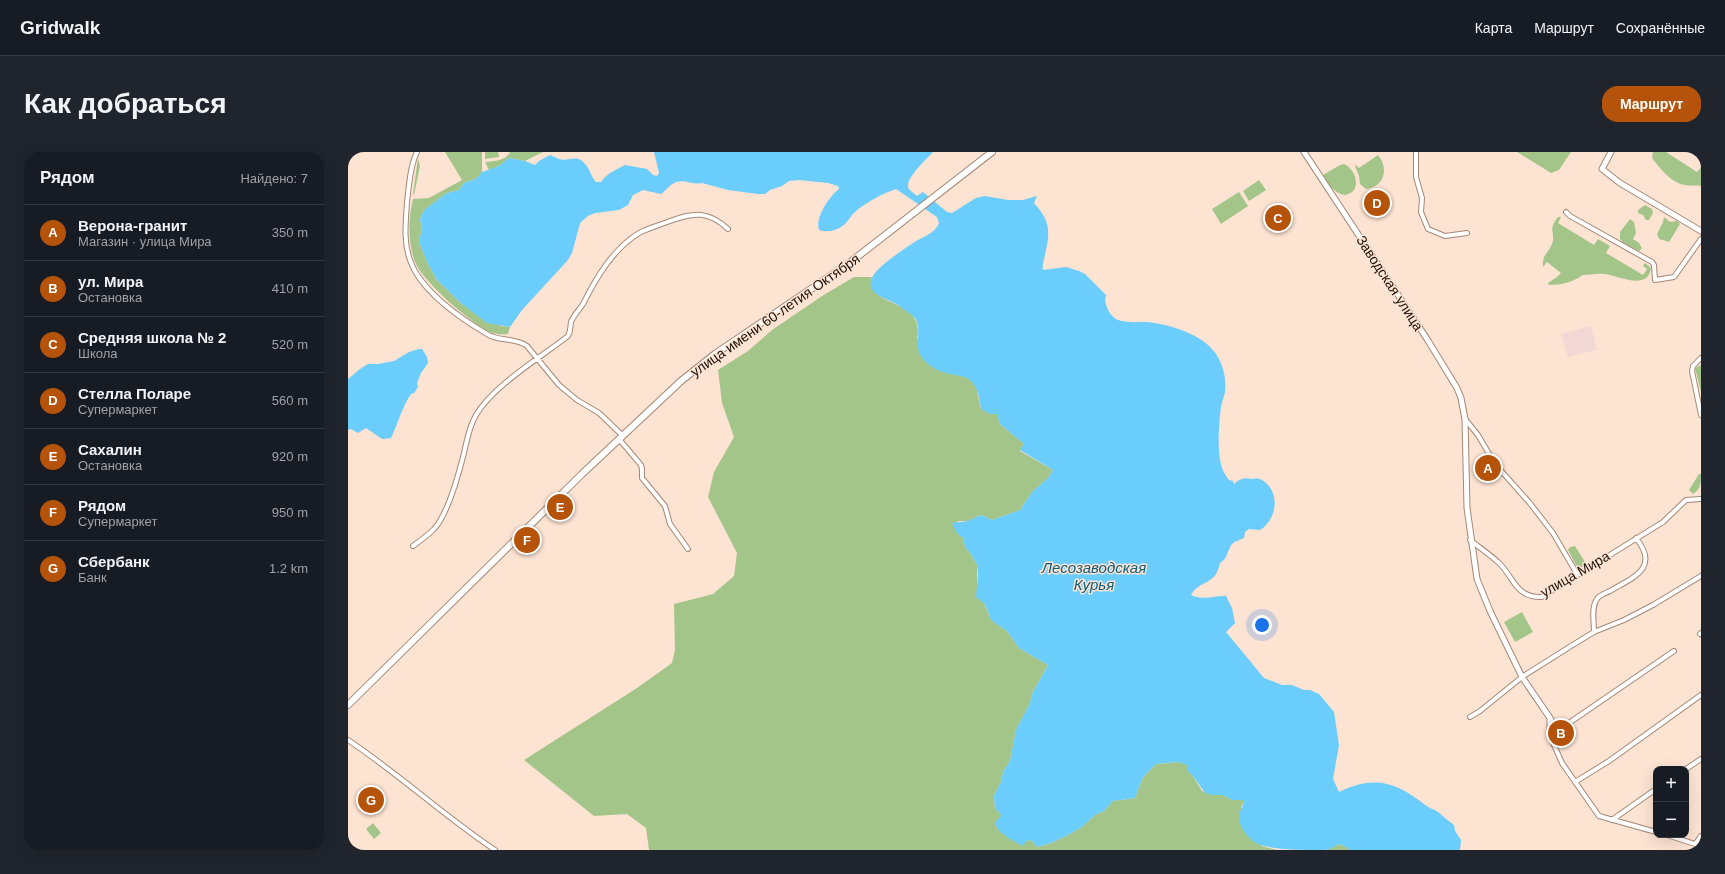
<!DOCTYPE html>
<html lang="ru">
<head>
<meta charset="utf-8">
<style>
	body { margin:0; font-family:Helvetica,sans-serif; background:#20242c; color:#f1f3f6 }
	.controls { position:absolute; right:12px; bottom:12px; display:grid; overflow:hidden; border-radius:8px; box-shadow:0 4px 16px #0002 }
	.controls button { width:36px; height:36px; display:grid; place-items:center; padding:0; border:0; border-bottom:1px solid #363941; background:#171b24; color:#f1f3f6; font:20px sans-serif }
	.you { position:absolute; left:914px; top:473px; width:14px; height:14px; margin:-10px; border:3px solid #fff; border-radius:50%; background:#1a73e8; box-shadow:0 0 0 6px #1a73e833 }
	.badge { display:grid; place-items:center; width:26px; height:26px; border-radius:50%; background:#b45309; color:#fff; font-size:13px; font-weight:700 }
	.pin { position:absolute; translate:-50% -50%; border:2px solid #fff; box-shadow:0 1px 4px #0006 }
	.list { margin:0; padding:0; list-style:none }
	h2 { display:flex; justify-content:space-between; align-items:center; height:52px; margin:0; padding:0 16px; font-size:17px }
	h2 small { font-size:13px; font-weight:400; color:#9ea1a6 }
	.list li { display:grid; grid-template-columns:26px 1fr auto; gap:12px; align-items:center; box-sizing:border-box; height:56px; padding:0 16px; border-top:1px solid #363941 }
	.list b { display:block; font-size:15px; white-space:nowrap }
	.list p { margin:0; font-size:13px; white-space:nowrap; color:#9ea1a6 }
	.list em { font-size:13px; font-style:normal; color:#9ea1a6 }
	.map { position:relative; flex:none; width:1353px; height:698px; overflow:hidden; border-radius:16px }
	header { display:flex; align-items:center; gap:24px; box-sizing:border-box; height:56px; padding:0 20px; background:#171b24; border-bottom:1px solid #363941 }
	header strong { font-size:19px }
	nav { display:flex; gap:22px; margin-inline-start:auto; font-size:14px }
	.intro { display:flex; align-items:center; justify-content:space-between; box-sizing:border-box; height:96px; padding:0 24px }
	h1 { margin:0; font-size:28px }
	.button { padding:10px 18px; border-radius:16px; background:#b45309; color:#fff; font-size:14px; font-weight:700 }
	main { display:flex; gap:24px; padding:0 24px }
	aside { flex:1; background:#171b24; border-radius:16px; box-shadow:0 4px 16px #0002 }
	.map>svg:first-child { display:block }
	.industrial { fill:#f2d8d5 }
	.green { fill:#a4c58a }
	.water { fill:#6bcdfc }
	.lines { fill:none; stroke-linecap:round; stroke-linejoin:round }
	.minor-casing { stroke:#a48875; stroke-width:6 }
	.tertiary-casing { stroke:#a48875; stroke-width:7 }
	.primary-casing { stroke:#a48875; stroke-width:8 }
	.minor { stroke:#fff; stroke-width:4 }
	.tertiary { stroke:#fff; stroke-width:5 }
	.primary { stroke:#fff; stroke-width:6 }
	.labels { text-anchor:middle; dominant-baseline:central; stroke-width:3; stroke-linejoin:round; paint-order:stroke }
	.street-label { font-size:14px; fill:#1b1109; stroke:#fce3d2 }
	.water-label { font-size:15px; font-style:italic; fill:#0d5d7c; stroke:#fce3d2 }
</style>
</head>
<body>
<header>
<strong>Gridwalk</strong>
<nav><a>Карта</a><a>Маршрут</a><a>Сохранённые</a></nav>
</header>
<div class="intro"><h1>Как добраться</h1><a class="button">Маршрут</a></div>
<main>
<aside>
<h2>Рядом<small>Найдено: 7</small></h2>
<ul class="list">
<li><span class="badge">A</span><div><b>Верона-гранит</b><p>Магазин · улица Мира</p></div><em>350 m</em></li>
<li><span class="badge">B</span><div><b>ул. Мира</b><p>Остановка</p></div><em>410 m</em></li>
<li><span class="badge">C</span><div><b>Средняя школа № 2</b><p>Школа</p></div><em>520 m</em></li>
<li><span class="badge">D</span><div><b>Стелла Поларе</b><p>Супермаркет</p></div><em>560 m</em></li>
<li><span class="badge">E</span><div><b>Сахалин</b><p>Остановка</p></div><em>920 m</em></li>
<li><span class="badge">F</span><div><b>Рядом</b><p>Супермаркет</p></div><em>950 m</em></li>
<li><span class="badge">G</span><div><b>Сбербанк</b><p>Банк</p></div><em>1.2 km</em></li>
</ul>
</aside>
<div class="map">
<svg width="1353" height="698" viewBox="0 0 1353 698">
	<rect width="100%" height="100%" fill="#fce3d2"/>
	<path class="industrial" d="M1243,174L1249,198L1220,205L1213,182Z"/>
	<path class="green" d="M97,0H134V20L128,27L116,31L111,38L99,41L76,58L72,67L74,76L71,90L80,112L89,128L114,152L153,174L162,175L160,182C155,183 148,182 142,180C122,170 76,131 67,110C60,92 60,66 65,47L81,46L114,28Z
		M137,0H150L151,5L137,7Z
		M162,0H195L177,9L161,6L151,14L141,18L137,10C146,9 158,9 162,0Z
		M1169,0H1223L1211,18L1203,21Z
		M1305,0H1318L1349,20L1353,15V34C1348,33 1342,34 1337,33C1323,31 1312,16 1304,6Z
		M1030,3C1041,16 1037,35 1018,37L1012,32L1011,24L1007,14L1008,13L1011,16Z
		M70,6L72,14L66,43L65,42Z
		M996,12C1007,16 1016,39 997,43C987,42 980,32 975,23L992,13Z
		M911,28L918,38L901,49L895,39Z
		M891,40L900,54L873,72L864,57Z
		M1297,53L1304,57L1305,61L1301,68H1298L1295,63L1290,61V58Z
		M1210,65H1213L1210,71L1246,93L1250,87L1262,94L1258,101L1295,123L1299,117L1295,114L1297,111L1303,116C1300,139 1270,124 1257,122C1250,121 1241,123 1235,123C1225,130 1213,133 1201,133L1200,131L1209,125L1213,121L1199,110L1195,115C1194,102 1200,102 1204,92C1208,80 1199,79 1210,65Z
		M1316,65L1322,70L1329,69L1332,72L1321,90L1311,87L1309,82L1315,70Z
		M1282,67L1286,70L1288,81L1285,87L1291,91L1294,96L1291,99L1275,91L1272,87V80Z
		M506,125H524C516,156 578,145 569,186L593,219L621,226L628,234L633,257L649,261L652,272L676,292L672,299L705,318L700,326L684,340L672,358L644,368L633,363L620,369H610L609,381L615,386L617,395L623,402L629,413V433L643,468L659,479L671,496L700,513L684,542L682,551L668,578L662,609L655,620L653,630L646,644L647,657L651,660L653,664L648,675L674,693L680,688L684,689L689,695L703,691L720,683L734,675L747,663L756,659L765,649L787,646L795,625L808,612L831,610L839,613V618L845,624L854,639L864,643H874L885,648L896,647V650L893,655L914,694L929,698H301L298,676L279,662L246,664L176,608L289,536L324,511L327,498L326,452L365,442L386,424L389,401L360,345L366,320L386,285L374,251L370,218L400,199L424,178L474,144Z
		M1353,213V240L1347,216Z
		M1351,322H1353C1353,330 1353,338 1345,342L1341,338Z
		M1227,394L1239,413L1236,415H1229L1220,398L1222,395Z
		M1174,460L1185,480L1167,490L1156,470Z
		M25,671L33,681L26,687L18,677Z
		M991,692L1000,696L1001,698H979Z"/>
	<path class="water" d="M306,0H585C579,7 555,28 561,37C563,39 566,42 569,44L575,40L599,60L604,61L628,46L637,44L660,48H675L689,44L686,51C703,70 702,79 697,103C696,108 694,113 695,118L718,115L731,119L737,122L758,143C755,151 762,165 770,168C779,171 789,170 798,170C816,171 846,180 860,193C873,204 879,223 877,240C876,245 874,249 873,255C871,270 869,298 873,312C874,318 878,324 881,328L885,329L886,332C892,327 895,325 903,327C906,327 908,326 912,327C933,337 930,367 912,378L901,377L897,380L896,386C892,388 887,389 884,392C879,399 880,406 872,411C867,435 852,427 843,443C854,449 866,443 878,444L884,456L887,471L878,480L916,526L934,533H944L956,538H962L971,542L986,560L991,593L985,627L991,640C1026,623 1048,630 1076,652C1080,656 1086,657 1090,660C1095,664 1100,669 1106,673L1107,679L1113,688L1112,698H1001L1000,696L991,692C987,694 982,698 977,698C960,698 924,698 910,692C901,688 893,677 891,668C890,660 896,654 896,648H885L874,643H864L857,641L845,624L839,618V613L830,610L808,612L795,625L787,646L765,649L756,659L747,663L734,675L720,683L703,691L689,695L684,689L680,688L674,694C665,688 650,682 647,671L653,664L651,660L647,657L646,644L653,630L655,620L662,609L668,578L682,551L684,542L700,513L671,496L659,479L643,468L637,452L628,445L630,422L629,413L623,402L617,395L615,386L609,381L604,371L620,369L633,363L644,368L672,358L684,340L700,326L705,318L672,298L676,292L652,272L649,262H642L633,257C628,208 605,234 579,211C560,195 578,176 565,164C559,160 554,155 548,152C538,146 517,142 524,126C528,115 555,98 565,91C574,85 588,81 591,71L589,65L548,37C534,42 518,50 507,60C503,63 501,68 497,72C490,78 481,81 471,78C467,65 481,45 491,37L490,34L480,31L451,28L441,29L434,34L422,38L417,42H410L380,38L354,31C346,33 336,27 328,30C323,32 318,38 313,42L295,38L285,43L280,53L271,58L247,61L240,64L233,70L231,75L224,101L220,108L174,158L162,175L139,171L114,152L89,128L80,112L71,90L74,76L72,67L76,58L99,41L111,38L116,31L128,27L134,20L151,14L161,6L177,9L187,13L191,9L202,3C205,4 208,6 211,7C222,10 229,1 238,13C243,19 243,25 248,30H253C259,21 268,18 277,13L299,17L305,23L309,24L311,21Z
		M71,197H74L79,205L80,211L73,221L69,231L70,235L66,241L63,242C54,255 50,271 43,286L34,287L18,276L10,281L3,277L0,278V227L12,217L20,212H30L46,209L61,200Z"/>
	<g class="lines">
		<defs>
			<path id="minor" d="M69,0C62,14 61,34 59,50C58,69 55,89 62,108C72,138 112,166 139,182C151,190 167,185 179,194L211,233L229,248L251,261L275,284
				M1068,0V25L1074,46L1073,60L1080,77L1097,84L1119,81
				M1218,60L1222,64L1304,110L1306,113L1307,128L1326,125L1353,87
				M1353,206L1345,214L1344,219L1353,263
				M1117,267L1130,283L1147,312L1181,350L1205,381L1229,422
				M271,287L293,313L294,317V326L317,354L322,372L340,397
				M1122,388C1132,396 1143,403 1152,412C1166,426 1168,446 1194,445L1315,370L1338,348L1353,347
				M65,394C72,389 80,383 86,377C100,362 111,321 116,301C119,288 121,275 128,263C146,233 192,206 220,184C223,179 222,175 223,170C225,164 232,157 235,152C248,126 265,97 291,81C300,76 312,73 322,69C346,60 361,59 380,77
				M1246,480C1246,470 1243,455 1249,447C1251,443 1258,441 1262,439C1286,425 1312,416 1288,386
				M1352,482L1353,481
				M1122,565L1132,559L1174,525L1223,494L1246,480L1276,468L1305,453L1353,424
				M1202,566L1211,578
				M0,588C51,622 96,664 147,698
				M1338,617L1353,607
				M1227,630L1261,609L1353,543
				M1264,668L1308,637
				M1308,680L1251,664L1214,611L1202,584L1326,499
				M1319,683L1353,694
				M1348,691L1353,684"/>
			<path id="tertiary" d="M956,0L1079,187L1109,236L1113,246L1117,267L1119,356L1129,427L1142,459L1174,525L1202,566V584
				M1263,0L1254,17L1272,31L1353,79"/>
			<path id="primary" d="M0,553L234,322L333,229L367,202L500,112L644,0"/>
		</defs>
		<use href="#minor" class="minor-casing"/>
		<use href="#tertiary" class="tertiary-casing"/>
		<use href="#primary" class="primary-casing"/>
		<use href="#minor" class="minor"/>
		<use href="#tertiary" class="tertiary"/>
		<use href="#primary" class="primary"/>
	</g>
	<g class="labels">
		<g class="street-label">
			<text transform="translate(1042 131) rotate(57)">Заводская улица</text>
			<text transform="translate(427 163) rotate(-35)">улица имени 60-летия Октября</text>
			<text transform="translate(1227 422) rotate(-30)">улица Мира</text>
		</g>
		<g class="water-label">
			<text x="746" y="415">Лесозаводская<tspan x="746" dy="17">Курья</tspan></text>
		</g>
	</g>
</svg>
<div class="controls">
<button>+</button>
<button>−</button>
</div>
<div class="you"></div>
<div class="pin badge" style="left:1140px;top:316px">A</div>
<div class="pin badge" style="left:1213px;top:581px">B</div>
<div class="pin badge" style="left:930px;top:66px">C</div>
<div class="pin badge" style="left:1029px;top:51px">D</div>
<div class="pin badge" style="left:212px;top:355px">E</div>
<div class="pin badge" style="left:179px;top:388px">F</div>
<div class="pin badge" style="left:23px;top:648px">G</div>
</div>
</main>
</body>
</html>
